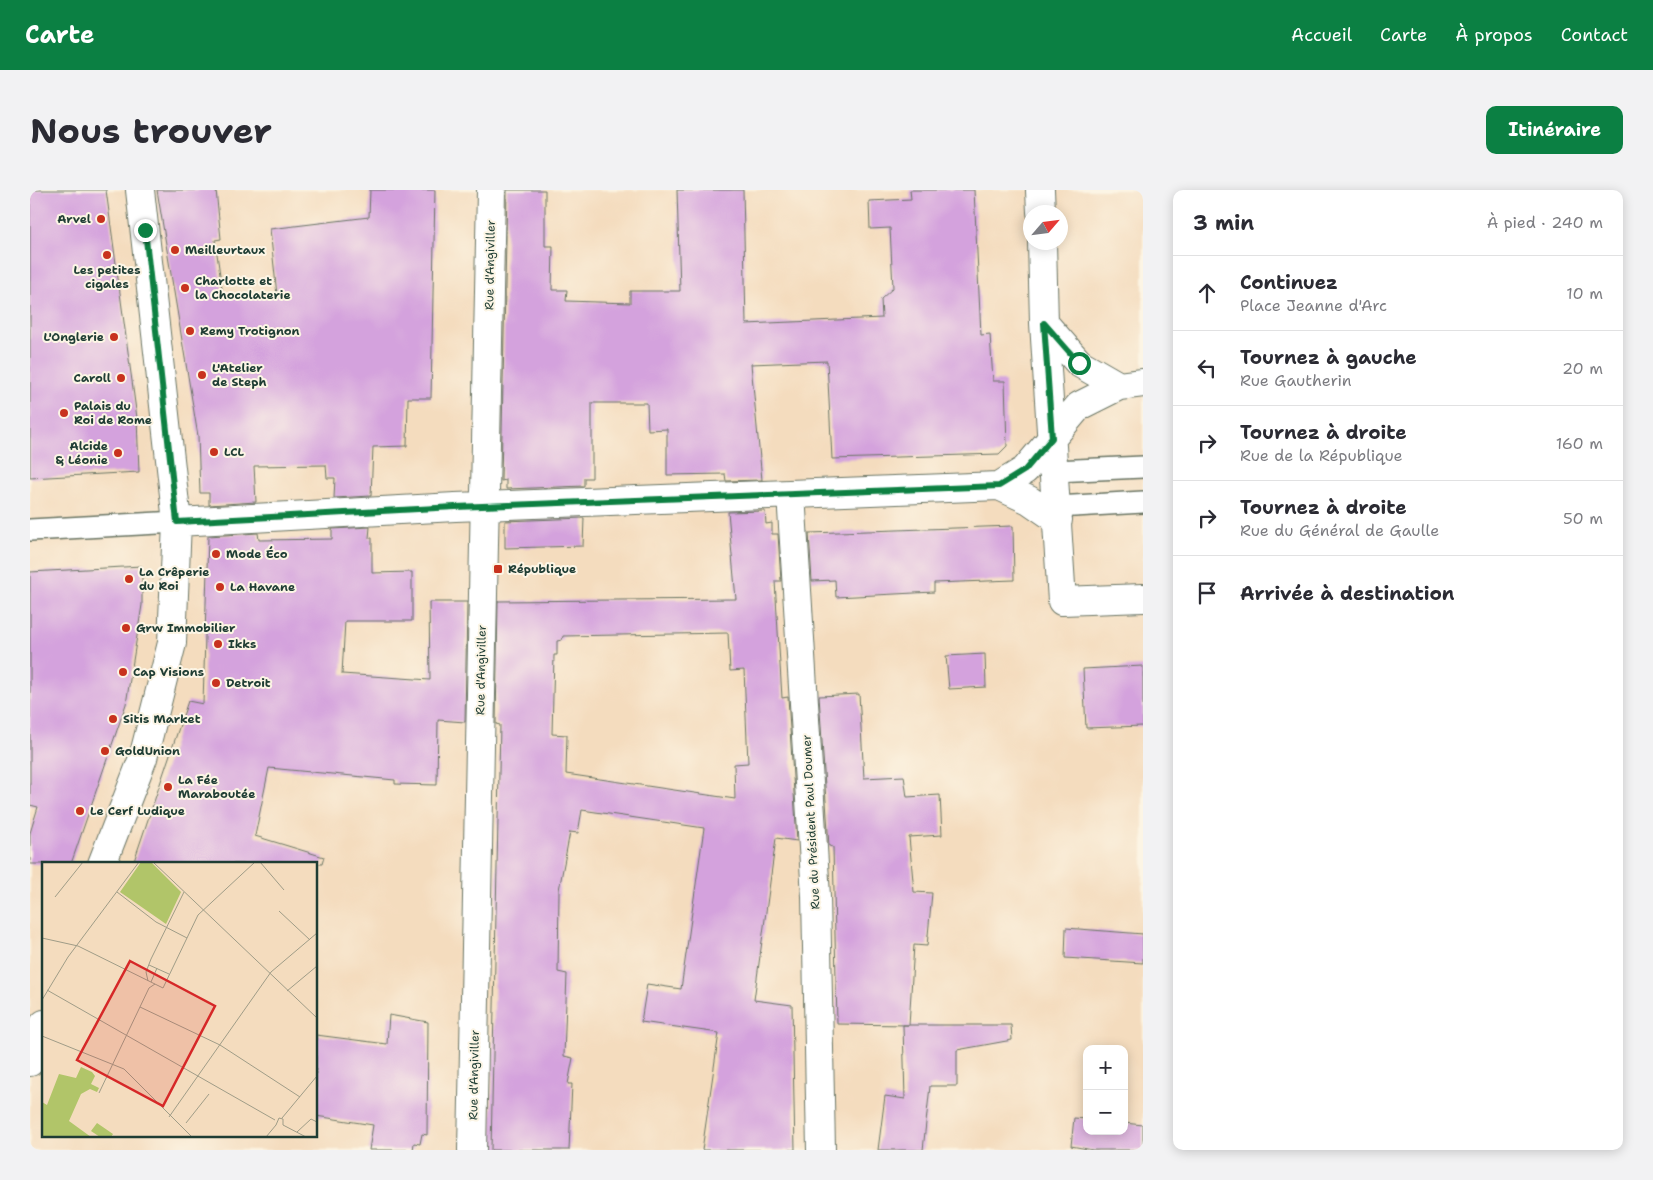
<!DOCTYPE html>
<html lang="fr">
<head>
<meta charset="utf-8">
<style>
	body { margin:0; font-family:"Shantell Sans",sans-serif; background:#f2f2f3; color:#2b2b33 }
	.controls { position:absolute; right:15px; bottom:15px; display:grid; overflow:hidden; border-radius:10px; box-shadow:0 2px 12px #0003 }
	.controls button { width:45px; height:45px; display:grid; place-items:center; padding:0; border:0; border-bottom:1px solid #e1e1e2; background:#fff; color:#2b2b33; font:25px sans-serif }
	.compass { position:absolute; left:993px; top:15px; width:45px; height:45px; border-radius:50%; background:#fff; box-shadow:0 2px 12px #0003; rotate:62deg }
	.stop { position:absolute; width:15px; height:15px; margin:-11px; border:4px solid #0b8043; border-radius:50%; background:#fff }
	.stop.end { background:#0b8043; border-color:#fff; box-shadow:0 1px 5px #0008 }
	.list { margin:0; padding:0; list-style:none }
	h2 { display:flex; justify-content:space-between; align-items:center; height:65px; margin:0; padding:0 20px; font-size:21px }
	h2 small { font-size:16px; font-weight:400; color:#7c7c81 }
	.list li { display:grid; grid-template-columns:32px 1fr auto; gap:15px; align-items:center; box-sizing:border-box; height:75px; padding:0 20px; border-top:1px solid #e1e1e2 }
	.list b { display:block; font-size:19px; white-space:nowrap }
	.list p { margin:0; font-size:16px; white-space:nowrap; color:#7c7c81 }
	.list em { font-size:16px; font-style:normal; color:#7c7c81 }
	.icon { flex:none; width:28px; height:28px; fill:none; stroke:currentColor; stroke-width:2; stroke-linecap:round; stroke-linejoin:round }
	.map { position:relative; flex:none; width:1113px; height:960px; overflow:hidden; border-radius:10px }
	header { display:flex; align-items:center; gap:30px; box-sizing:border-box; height:70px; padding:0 25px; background:#0b8043; color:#fff }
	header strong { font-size:24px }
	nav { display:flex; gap:28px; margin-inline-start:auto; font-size:18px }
	.intro { display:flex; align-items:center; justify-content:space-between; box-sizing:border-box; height:120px; padding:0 30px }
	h1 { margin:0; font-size:35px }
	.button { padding:12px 22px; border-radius:10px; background:#0b8043; color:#fff; font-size:18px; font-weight:700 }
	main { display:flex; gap:30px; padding:0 30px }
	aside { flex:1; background:#fff; border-radius:10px; box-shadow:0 2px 12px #0003 }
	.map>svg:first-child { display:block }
	.building { fill:#d4a2dd; fill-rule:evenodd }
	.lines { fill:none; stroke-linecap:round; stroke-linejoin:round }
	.lane-casing { stroke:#6a7564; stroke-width:24 }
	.street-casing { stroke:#6a7564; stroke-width:30 }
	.lane { stroke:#fff; stroke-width:21 }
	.street { stroke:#fff; stroke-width:28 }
	.route { stroke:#0b8043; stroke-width:6 }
	.poi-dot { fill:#c8321e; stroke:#fcf5e5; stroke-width:2 }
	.labels { text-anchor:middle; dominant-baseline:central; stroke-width:4; stroke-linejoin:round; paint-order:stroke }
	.poi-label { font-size:12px; font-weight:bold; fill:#1f3d34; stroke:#fcf5e5; text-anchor:start }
	.street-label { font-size:12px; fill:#1f3d34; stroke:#fcf5e5 }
	.inset-road { fill:none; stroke:#9f9c87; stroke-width:1 }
	.view { fill:#d62828; fill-opacity:0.15; stroke:#d62828; stroke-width:2.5 }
	.inset-edge { fill:none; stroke:#1f3d34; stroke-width:2.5 }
</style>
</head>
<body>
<header>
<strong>Carte</strong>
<nav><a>Accueil</a><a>Carte</a><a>À propos</a><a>Contact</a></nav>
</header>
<div class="intro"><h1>Nous trouver</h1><a class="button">Itinéraire</a></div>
<main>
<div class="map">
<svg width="1113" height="960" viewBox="0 0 1113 960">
	<rect width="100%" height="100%" fill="#fcf5e5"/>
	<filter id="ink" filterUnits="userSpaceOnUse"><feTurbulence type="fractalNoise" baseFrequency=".02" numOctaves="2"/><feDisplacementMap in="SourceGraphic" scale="10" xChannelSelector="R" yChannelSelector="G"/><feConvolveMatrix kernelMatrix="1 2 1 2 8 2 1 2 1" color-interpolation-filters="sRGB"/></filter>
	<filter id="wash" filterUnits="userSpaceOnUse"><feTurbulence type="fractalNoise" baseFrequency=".0096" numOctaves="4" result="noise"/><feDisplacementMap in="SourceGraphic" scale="20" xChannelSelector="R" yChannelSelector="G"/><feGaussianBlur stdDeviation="1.12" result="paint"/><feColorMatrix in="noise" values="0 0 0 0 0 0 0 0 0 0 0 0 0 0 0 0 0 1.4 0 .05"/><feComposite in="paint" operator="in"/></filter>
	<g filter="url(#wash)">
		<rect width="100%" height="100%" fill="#f4dcbe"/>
		<g id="blocks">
			<path class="building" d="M0,0H76L107,228L109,282L0,288Z
				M127,0H186L191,49L185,50L193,106L247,105L240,39L339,27L340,0H405L401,208H378L377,256L343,257L341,306L304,308L305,288H297L296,275L224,276L226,312L179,315V303H170L168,246Z
				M477,0H515V56H523L522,100H537L536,111L600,113V101H650L647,0H713L716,134L852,128L851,109L863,98L860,38L840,39L839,11L881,9L880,0H944L951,145L960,144L963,191H975L977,256L969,264L802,269L797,171L721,174L732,290L696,291L695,284L637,285V239L618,240L617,213H562V288H554V296L476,299V290L471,291Z
				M735,321L736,334L742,333V344H748L751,391H745L752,508L758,507L767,651L746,648L724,810L762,815L765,960H672L689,843L611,832L617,794L651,799L674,638L552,620L548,643L540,642L529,700L528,782L537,784L534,866L543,868L538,894H542L539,960H461L470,535L466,534L468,411L706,409L698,322ZM698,443L700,481L714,480L718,573L704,574L705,609L536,584L537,545L522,544L524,465H527V451L532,450L533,446Z
				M554,328L553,356L475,358V331Z
				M983,336L984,390L904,393V402L806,407L805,390L782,391L779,343Z
				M340,337L339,348H342V383L382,382V431H315L312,484L400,490L399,412H437L435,532L408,530L407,595L365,594V590L239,578L225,646L294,667L292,674H103L158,511L173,514L178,346L228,343L229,350L302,349V339Z
				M112,376V415L96,514L41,674H0V643L8,617L0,615V382Z
				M955,464L956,497L919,499L916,466Z
				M1113,476V536L1056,538L1053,479Z
				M829,504L834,588L874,586L877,607L910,605L912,645L879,647L884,702L902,703L897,756L884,755L879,835L807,834L803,657L799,656L789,506Z
				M1036,738L1113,744V773L1035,768Z
				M359,825L398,832L397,945L392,944L390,954L384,953L383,960H339L343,935L286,926V845L357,854Z
				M873,835H981L982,850L927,860V896H900L893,960H848L855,906L875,909Z
				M1044,928L1057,929V941H1094V933L1113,935V960H1063L1041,956Z"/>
		</g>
	</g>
	<g filter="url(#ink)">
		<use href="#blocks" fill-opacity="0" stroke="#6a7564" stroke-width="1"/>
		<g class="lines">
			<defs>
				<path id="lane" d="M1024,281L1113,277
					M1027,317L1113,312
					M0,340L147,332"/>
				<path id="street" d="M1010,0L1011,22
					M1012,52L1014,133L1032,411L1113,408
					M1014,133L1049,173L1089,196
					M969,296L995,280L1049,216L1089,196L1113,193
					M761,304L786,706L791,960
					M147,332L425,317L969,296L999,310L1028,330
					M72,674L113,568L142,453L147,332L110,0
					M0,872L14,834
					M442,960L461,0"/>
			</defs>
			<use href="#lane" class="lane-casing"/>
			<use href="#street" class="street-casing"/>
			<use href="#lane" class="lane"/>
			<use href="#street" class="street"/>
		</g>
	</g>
	<g class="lines" filter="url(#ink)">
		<path class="route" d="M115,40L147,332L425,317L969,296L995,280L1022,248L1014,133L1049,173"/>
	</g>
	<g class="poi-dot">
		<circle cx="71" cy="29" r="5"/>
		<circle cx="145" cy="60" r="5"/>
		<circle cx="77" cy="65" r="5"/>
		<circle cx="155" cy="98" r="5"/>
		<circle cx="160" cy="141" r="5"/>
		<circle cx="84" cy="147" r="5"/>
		<circle cx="172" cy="185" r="5"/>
		<circle cx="91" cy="188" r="5"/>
		<circle cx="34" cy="223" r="5"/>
		<circle cx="184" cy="262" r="5"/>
		<circle cx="88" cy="263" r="5"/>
		<circle cx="186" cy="364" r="5"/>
		<rect x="463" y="374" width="10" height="10" rx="2.5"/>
		<circle cx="99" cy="389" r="5"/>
		<circle cx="190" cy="397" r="5"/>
		<circle cx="96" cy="438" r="5"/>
		<circle cx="188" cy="454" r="5"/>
		<circle cx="93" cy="482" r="5"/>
		<circle cx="186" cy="493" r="5"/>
		<circle cx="83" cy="529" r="5"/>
		<circle cx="75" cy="561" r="5"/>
		<circle cx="138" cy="597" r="5"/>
		<circle cx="50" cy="621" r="5"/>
	</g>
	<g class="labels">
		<g class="poi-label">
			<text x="61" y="29" text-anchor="end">Arvel</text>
			<text x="155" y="60">Meilleurtaux</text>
			<text x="77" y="80" text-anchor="middle">Les petites<tspan x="77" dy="14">cigales</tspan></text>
			<text x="165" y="91">Charlotte et<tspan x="165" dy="14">la Chocolaterie</tspan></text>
			<text x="170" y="141">Remy Trotignon</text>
			<text x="74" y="147" text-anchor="end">L'Onglerie</text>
			<text x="182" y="178">L'Atelier<tspan x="182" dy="14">de Steph</tspan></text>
			<text x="81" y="188" text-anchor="end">Caroll</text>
			<text x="44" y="216">Palais du<tspan x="44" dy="14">Roi de Rome</tspan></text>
			<text x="78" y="256" text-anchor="end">Alcide<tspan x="78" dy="14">&amp; Léonie</tspan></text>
			<text x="194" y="262">LCL</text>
			<text x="196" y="364">Mode Éco</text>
			<text x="478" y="379">République</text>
			<text x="109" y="382">La Crêperie<tspan x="109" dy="14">du Roi</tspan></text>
			<text x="200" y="397">La Havane</text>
			<text x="106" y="438">Grw Immobilier</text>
			<text x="198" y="454">Ikks</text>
			<text x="103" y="482">Cap Visions</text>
			<text x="196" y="493">Detroit</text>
			<text x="93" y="529">Sitis Market</text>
			<text x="85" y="561">GoldUnion</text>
			<text x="148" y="590">La Fée<tspan x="148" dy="14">Maraboutée</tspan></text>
			<text x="60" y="621">Le Cerf Ludique</text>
		</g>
		<g class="street-label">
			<text transform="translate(460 75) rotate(-89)">Rue d'Angiviller</text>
			<text transform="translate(451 480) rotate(-89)">Rue d'Angiviller</text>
			<text transform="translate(781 632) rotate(-93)">Rue du Président Paul Doumer</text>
			<text transform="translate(444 885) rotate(-89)">Rue d'Angiviller</text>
		</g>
	</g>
	<g transform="translate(12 672)">
		<rect width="275" height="275" fill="#f4dcbe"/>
		<path d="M99,0H109L139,30L124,62L78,30ZM39,205L50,210L53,214L49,222L57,226L55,230L48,227L39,232L27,259L49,275H0V240L5,243L17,212L34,216ZM55,261L71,272L69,275H58L49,269Z" fill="#b1c569"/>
		<path class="inset-road" d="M111,0L275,156M218,0L242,28M75,30L114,60L145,76M13,35L41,0M237,49L268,78M0,76L36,84L121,126L156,53L213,0M107,103L127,112M106,119L104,110L109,97L142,30M109,120L115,106M5,128L233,258M245,129L275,104M0,138L26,95L97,0M98,145L178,183L258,235M0,174L82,207L150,275M57,231L107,126L113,122M127,255L229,110L275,71M240,256L275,214M144,261L167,232M234,263L237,256L241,257V263M241,263L264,275M255,270L269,257L275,260M224,275L234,263"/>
		<path class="view" d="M88,99L173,144L121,244L35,198Z"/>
		<rect width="275" height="275" class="inset-edge"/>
	</g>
</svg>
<div class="controls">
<button>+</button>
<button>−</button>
</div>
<svg class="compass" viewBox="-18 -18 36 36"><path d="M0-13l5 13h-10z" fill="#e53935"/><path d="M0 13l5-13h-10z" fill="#7c7c81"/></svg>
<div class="stop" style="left:1049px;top:173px"></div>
<div class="stop end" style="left:115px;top:40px"></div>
</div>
<aside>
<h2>3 min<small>À pied · 240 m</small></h2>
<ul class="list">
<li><svg class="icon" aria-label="ahead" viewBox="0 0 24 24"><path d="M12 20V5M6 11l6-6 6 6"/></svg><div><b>Continuez</b><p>Place Jeanne d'Arc</p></div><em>10 m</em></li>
<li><svg class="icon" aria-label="left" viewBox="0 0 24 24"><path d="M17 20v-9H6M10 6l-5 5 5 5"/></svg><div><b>Tournez à gauche</b><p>Rue Gautherin</p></div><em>20 m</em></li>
<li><svg class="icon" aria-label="right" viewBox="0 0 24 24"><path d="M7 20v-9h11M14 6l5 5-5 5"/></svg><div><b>Tournez à droite</b><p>Rue de la République</p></div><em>160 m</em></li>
<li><svg class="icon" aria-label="right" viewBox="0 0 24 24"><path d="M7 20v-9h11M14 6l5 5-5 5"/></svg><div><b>Tournez à droite</b><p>Rue du Général de Gaulle</p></div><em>50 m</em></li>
<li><svg class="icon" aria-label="arrive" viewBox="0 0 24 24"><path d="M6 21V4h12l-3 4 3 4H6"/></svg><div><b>Arrivée à destination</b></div></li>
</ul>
</aside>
</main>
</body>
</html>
